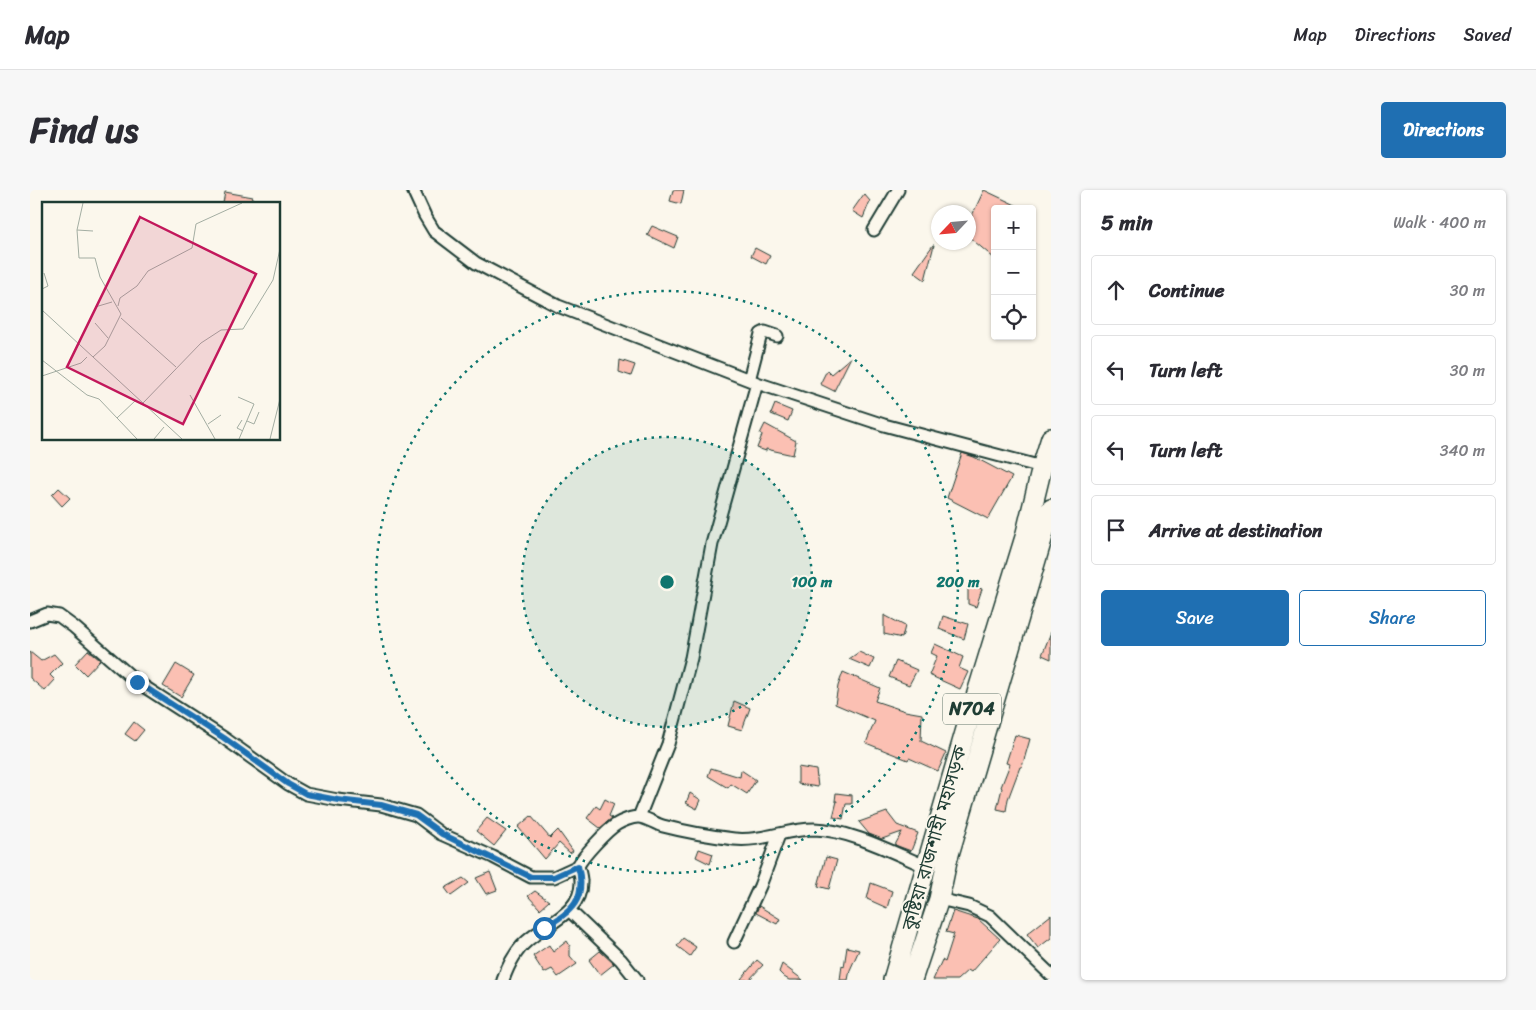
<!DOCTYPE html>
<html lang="en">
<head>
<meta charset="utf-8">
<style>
	body { margin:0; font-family:Sriracha,"Noto Sans Bengali",sans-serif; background:#f7f7f7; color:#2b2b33 }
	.controls { position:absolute; right:15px; top:15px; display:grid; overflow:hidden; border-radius:5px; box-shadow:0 1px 4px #0004 }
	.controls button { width:45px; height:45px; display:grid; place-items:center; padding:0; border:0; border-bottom:1px solid #e1e1e2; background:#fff; color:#2b2b33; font:25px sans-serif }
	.compass { position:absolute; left:901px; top:15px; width:45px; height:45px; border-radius:50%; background:#fff; box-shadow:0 1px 4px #0004; rotate:244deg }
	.stop { position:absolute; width:15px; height:15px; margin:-11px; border:4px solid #1f6fb2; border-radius:50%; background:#fff }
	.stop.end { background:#1f6fb2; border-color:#fff; box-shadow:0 1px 5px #0008 }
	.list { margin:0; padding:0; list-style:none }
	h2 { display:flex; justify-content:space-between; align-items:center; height:65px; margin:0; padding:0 20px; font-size:21px }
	h2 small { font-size:16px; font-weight:400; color:#7c7c81 }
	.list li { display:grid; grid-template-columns:32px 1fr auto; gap:15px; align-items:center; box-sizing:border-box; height:70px; margin:0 10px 10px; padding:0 10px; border:1px solid #e1e1e2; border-radius:5px }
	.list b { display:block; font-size:19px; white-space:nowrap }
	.list em { font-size:16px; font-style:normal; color:#7c7c81 }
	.actions { display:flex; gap:10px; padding:15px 20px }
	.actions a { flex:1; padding:11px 0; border:1px solid #1f6fb2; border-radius:5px; text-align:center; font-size:18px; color:#1f6fb2 }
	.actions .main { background:#1f6fb2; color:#fff }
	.icon { flex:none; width:28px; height:28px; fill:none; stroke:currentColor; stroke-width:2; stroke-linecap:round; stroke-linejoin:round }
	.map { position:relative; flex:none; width:1021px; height:790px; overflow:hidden; border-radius:5px }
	header { display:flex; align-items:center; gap:30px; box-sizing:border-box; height:70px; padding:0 25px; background:#fff; border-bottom:1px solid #e1e1e2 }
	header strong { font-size:24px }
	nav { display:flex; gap:28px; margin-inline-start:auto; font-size:18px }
	.intro { display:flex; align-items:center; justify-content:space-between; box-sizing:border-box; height:120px; padding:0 30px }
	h1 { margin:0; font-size:35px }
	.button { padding:12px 22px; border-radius:5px; background:#1f6fb2; color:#fff; font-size:18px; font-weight:700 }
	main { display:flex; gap:30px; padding:0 30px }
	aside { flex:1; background:#fff; border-radius:5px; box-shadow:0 1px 4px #0004 }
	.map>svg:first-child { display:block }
	.building { fill:#fbc0b3; stroke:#1f3d34 }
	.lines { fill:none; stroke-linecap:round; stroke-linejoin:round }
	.minor-casing { stroke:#1f3d34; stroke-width:15 }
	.trunk-casing { stroke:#1f3d34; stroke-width:22 }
	.minor { stroke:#fbf7ec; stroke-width:11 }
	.trunk { stroke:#fbf7ec; stroke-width:19 }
	.route { stroke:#1f6fb2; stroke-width:6 }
	.ring { fill:none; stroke:#0f766e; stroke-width:2.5; stroke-dasharray:2.5 5 }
	.labels { text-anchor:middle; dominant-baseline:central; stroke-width:4; stroke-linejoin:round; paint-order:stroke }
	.shield { fill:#fbf7ec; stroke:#61756b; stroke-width:1 }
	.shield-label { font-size:18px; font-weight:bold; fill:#1f3d34 }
	.street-label { font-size:19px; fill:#1f3d34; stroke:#fbf7ec }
	.inset-road { fill:none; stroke:#a3ada2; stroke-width:1 }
	.view { fill:#c2185b; fill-opacity:0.15; stroke:#c2185b; stroke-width:2.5 }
	.inset-edge { fill:none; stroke:#1f3d34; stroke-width:2.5 }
	.centre { fill:#0f766e; stroke:#fbf7ec; stroke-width:2.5 }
	.ring-label { font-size:15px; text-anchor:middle; font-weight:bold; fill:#0f766e; stroke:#fbf7ec; stroke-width:4; stroke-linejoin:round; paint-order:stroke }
</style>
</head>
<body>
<header>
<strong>Map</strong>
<nav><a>Map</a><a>Directions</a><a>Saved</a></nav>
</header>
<div class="intro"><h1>Find us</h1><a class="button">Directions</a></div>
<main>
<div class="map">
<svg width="1021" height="790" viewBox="0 0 1021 790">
	<rect width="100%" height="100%" fill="#fbf7ec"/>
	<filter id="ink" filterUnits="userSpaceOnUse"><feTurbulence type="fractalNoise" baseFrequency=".02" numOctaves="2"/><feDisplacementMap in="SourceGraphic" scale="10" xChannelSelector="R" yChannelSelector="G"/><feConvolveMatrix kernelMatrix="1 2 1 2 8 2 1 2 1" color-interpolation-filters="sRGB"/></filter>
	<g filter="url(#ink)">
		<path class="building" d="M643,0H654L651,14L640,11Z
			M954,0L994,19H965V69L938,46V34Z
			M195,2L223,7L221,14L193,13Z
			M834,4L840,11L833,28L822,21Z
			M622,36L648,47L644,58L617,45Z
			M903,55H904L895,90L884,82Z
			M725,58L740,66L736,74L721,66Z
			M821,167L804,201L790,194L797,180L801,184Z
			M590,170L605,175L601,186L589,182Z
			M745,214L762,221L758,231L741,224Z
			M735,234L766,251L763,265L736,259V261L727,258L732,245L730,244Z
			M932,263L944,267L982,287L958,329L917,308Z
			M29,298L40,308L32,316L22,305Z
			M938,394L952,399L946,417L938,414Z
			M854,425L875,436L872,448L854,444Z
			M913,426L938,434L934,449L909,439Z
			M1021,442V469L1012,465Z
			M905,454L933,467L929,478L938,482L930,499L899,485L907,466L901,463Z
			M58,460L70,470L56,485L45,474Z
			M0,462L11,471L24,464L32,473L20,485L25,490L15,501L0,488Z
			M829,462L844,469L840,478L819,469Z
			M866,471L887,480L879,495L859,487Z
			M146,474L164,485L151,507L133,496Z
			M813,482L850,498L845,511L875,521L892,524L891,551L916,563L908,581L879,568L878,570L836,553L845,531L805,514L808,496Z
			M704,511L720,518L712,540L698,536Z
			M104,532L114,540L105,551L95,544Z
			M985,545L1000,549L992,577H990L978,609L976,621L967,619L972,598L971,597L980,574L976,573Z
			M768,577L786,580L788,597L768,594Z
			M681,578L710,587L711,580L726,590L717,604L701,594L698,598L678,586Z
			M660,603L671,610L667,619L656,613Z
			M806,603L822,605V614H816L813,629L803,627L807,611H805Z
			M575,609L584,614L579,626L582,628L570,638L557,628L566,616L570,619Z
			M857,622L867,635L888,643L881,661L865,655L872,642L852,649L839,644L829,632Z
			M501,626L520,648L528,640L543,661L540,663L529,653L515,669L488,637Z
			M457,628L476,641L464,656L446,641Z
			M669,659L683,664L680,674L666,667Z
			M796,667L807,670L799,699L788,696Z
			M460,682L467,700L456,704L446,688Z
			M433,688L439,693L421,706L415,698Z
			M841,693L862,701L857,718L837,709Z
			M505,701L519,711L510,719L498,706Z
			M729,716L750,729L747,734L726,723Z
			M923,721L948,729L970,749L941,782L938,780L927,790H903L912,770L915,772L924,744L916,742Z
			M1021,725V748L1008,758L997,744Z
			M653,748L666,757L660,766L647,756Z
			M537,751L540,756V766L547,774L528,787L522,779L514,783L503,766L519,755L523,762Z
			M817,757L829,760L820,780L818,790H810L812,775L814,777Z
			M570,761L584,774L570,785L559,770Z
			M727,770L733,775L719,790H712L711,789Z
			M752,774L773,790H759L754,787L749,782Z"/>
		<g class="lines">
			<defs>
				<path id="minor" d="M383,0L395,26L404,41L446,73L528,116L727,193L854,235L1012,277
					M844,40L868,0
					M719,190L731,144L735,142L747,146
					M0,431L17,424L29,426L44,437L107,492L194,548L258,594L276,604L308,610L351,615L386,625L411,644L463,667L501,687H524L548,676
					M609,627L638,554L661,468L682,354L727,193
					M909,709L939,716L960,726L1021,785
					M540,721L591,770L607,790
					M704,752L730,696L749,645
					M473,790C478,776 485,761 497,751C517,733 552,723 551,691C551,686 549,680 548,676C553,666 577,640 587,634C592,631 602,627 608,627C616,627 625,634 633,636C656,642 680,646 704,649C731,652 757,639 784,639C820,640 862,662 895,676"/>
				<path id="trunk" d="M863,790L936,539L995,347L1012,277L1021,248
					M882,790L909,709L917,671L1021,319"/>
			</defs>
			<use href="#minor" class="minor-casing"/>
			<use href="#trunk" class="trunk-casing"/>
			<use href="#minor" class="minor"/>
			<use href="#trunk" class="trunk"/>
		</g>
	</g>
	<g class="lines" filter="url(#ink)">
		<path class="route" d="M107,492L194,548L258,594L276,604L308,610L351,615L386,625L412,644L501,687H524L548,676C557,710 542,721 514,738"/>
	</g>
	<circle cx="637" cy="392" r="145" fill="#0f766e" fill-opacity=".12"/>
	<g class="ring">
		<circle cx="637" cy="392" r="145"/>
		<circle cx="637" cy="392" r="291"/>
	</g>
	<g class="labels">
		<rect class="shield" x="913" y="503.5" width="58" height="31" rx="4"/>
		<g class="shield-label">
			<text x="942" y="519">N704</text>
		</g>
		<g class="street-label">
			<text transform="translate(904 648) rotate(-74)">কুষ্টিয়া রাজশাহী মহাসড়ক</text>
		</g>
	</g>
	<g transform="translate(12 12)">
		<rect width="238" height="238" fill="#fbf7ec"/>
		<path class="inset-road" d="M41,1L35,28L37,56H53L58,75L79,112L63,144L51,155M35,28L51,29M0,87L6,84L2,71M76,104L78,96L95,84L106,69L150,46L154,22L200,1M53,105L70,100M0,108L140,237M79,116L134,165M53,121L66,136M0,158L45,193L57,197L95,237M0,174L39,161L45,155M148,193L173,237M196,195L212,202L197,237M101,201L159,141L179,128L201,127L231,78L238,47M75,216L94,198M200,218L195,226L201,229M205,219L212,222L217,210M166,222L179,213M112,237L122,225M228,237L238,197"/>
		<path class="view" d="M98,15L214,72L141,222L25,165Z"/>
		<rect width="238" height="238" class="inset-edge"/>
	</g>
	<circle cx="637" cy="392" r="8" class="centre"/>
	<g class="ring-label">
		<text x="782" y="397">100 m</text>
		<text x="928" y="397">200 m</text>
	</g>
</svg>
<div class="controls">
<button>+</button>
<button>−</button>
<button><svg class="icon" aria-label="locate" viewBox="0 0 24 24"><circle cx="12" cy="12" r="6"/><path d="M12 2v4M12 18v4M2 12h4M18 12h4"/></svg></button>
</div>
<svg class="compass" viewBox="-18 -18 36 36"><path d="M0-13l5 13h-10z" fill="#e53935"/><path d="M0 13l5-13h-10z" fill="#7c7c81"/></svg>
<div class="stop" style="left:514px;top:738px"></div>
<div class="stop end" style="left:107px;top:492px"></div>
</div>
<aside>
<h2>5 min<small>Walk · 400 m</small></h2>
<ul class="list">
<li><svg class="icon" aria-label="ahead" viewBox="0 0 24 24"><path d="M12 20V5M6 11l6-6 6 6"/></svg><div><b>Continue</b></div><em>30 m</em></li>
<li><svg class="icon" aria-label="left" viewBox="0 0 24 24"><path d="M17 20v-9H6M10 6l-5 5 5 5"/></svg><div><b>Turn left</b></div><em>30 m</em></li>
<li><svg class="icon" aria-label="left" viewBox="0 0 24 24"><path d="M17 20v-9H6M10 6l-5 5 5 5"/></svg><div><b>Turn left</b></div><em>340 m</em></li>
<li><svg class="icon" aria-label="arrive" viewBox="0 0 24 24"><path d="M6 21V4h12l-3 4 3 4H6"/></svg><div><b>Arrive at destination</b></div></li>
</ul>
<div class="actions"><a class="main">Save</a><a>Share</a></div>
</aside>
</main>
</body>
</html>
